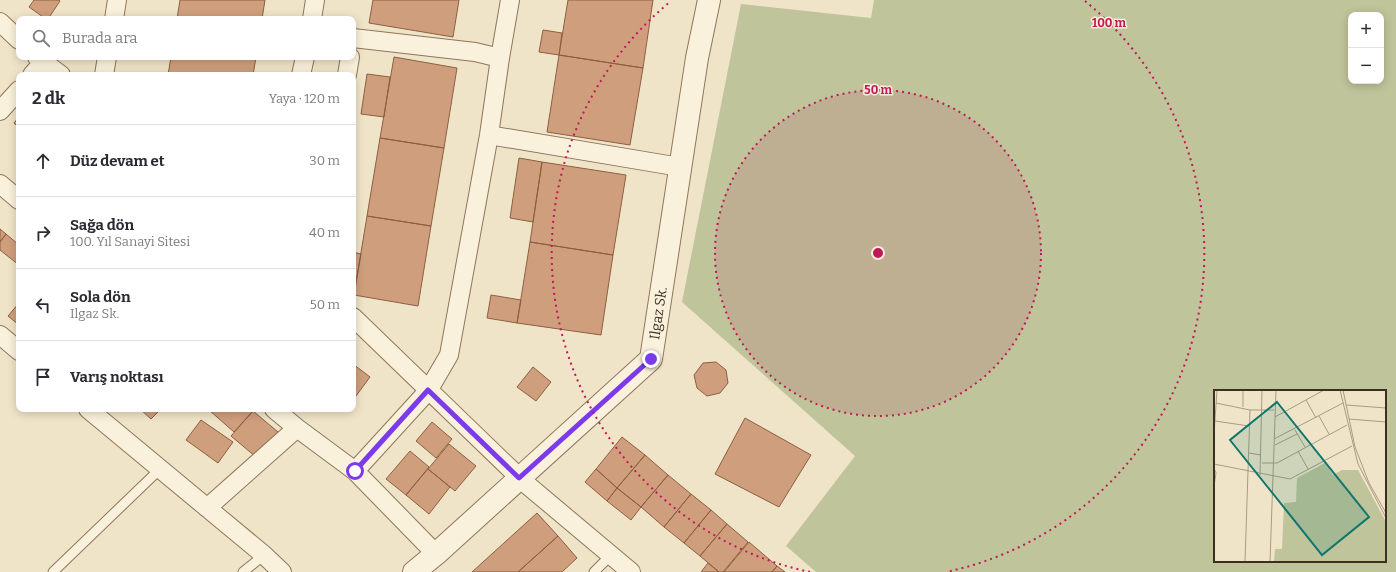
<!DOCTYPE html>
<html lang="tr">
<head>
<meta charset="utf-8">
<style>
	body { margin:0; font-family:Bitter,serif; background:#f7f7f7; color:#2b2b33 }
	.controls { position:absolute; right:12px; top:12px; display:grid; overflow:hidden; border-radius:8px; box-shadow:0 2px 10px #0003 }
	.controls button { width:36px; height:36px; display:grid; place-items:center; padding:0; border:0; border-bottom:1px solid #e1e1e2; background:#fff; color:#2b2b33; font:20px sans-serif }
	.stop { position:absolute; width:12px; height:12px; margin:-9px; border:3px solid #7c3aed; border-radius:50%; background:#fff }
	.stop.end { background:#7c3aed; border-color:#fff; box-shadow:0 1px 4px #0008 }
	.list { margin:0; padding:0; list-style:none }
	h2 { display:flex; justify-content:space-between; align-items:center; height:52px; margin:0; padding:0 16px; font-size:17px }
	h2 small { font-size:13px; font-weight:400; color:#7c7c81 }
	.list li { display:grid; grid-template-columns:26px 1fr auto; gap:12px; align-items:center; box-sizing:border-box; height:72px; padding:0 16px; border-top:1px solid #e1e1e2 }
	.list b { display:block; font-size:15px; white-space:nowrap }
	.list p { margin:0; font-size:13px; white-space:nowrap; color:#7c7c81 }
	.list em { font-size:13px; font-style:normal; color:#7c7c81 }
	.icon { flex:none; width:22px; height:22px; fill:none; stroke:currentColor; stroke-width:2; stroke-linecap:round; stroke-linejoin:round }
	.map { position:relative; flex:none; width:1396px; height:572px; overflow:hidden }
	.search { position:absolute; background:#fff; box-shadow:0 2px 10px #0003; left:16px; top:16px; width:340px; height:44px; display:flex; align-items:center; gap:10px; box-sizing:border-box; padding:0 14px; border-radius:8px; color:#7c7c81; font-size:15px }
	.panel { position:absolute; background:#fff; box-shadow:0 2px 10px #0003; left:16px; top:72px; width:340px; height:340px; border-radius:8px }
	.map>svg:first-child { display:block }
	.cemetery { fill:#bfc49a; fill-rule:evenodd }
	.building { fill:#cf9f7d; stroke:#8d5f41 }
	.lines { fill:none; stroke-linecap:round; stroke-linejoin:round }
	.service-casing { stroke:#8d765c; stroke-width:11 }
	.minor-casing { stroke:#8d765c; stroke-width:20 }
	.tertiary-casing { stroke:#8d765c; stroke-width:24 }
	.service { stroke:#faf1dc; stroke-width:9 }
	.minor { stroke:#faf1dc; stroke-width:18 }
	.tertiary { stroke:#faf1dc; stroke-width:22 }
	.route { stroke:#7c3aed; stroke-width:5 }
	.ring { fill:none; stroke:#c2185b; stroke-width:2; stroke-dasharray:2 4 }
	.labels { text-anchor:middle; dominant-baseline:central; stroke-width:3; stroke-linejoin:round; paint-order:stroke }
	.street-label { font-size:14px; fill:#3d2e20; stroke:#f7eed8 }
	.inset-road { fill:none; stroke:#a89b85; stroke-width:1 }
	.view { fill:#0f766e; fill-opacity:0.15; stroke:#0f766e; stroke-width:2 }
	.inset-edge { fill:none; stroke:#3d2e20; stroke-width:2 }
	.centre { fill:#c2185b; stroke:#f7eed8; stroke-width:2 }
	.ring-label { font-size:12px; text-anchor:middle; font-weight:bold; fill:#c2185b; stroke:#f7eed8; stroke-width:3; stroke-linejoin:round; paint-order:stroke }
</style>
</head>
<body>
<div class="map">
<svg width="1396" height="572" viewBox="0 0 1396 572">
	<rect width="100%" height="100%" fill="#f0e4c8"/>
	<path class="cemetery" d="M874,0H1396V572H816L786,546L855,456L682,302L741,4L871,18ZM1351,15H1381V81H1351ZM1215,391H1385V561H1215Z"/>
	<path class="building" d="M34,0H59L60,1L48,19H46L29,7Z
		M180,0H265L262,19H177Z
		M373,0H459L453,37L369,23Z
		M568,0H653L643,68L559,55Z
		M543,30L562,33L559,55L539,52Z
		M559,55L643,68L630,145L547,132Z
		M171,57H256L253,75H168Z
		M394,57L457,68L444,148L380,138Z
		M367,74L390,77L384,117L361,114Z
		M19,117V128L14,123Z
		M380,138L444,148L431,226L367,216Z
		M519,158L542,162L533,222L510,218Z
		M542,162L626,175L613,255L530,242Z
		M367,216L431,226L418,306L354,295Z
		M0,229L6,234L0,242Z
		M6,234L19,245V265L0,250V242Z
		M530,242L613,255L601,335L517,323Z
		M353,252L361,254L355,288L353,287Z
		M491,295L521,300L517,323L487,318Z
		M19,303V325L8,316Z
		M716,362L726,370L728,383L720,393L707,396L697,388L694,375L703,363Z
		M353,364L370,377L353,400Z
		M533,367L551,382L536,401L517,387Z
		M140,409H161L151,419Z
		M210,409H251L253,411L234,432L209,410Z
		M253,411L278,432L256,457L231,436Z
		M745,418L811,455L779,507L715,474Z
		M201,420L233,442L218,463L186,440Z
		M432,422L452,439L436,458L416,441Z
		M622,437L645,455L617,488L596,469Z
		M449,444L476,466L455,491L428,469Z
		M410,451L429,467L406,495L386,479Z
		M645,455L668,475L641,507L617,488Z
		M428,469L450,487L429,514L406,495Z
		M596,469L617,488L607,501L585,482Z
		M668,475L691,494L664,527L641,507Z
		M617,488L641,507L631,520L607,501Z
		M691,494L711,510L684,543L664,527Z
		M711,510L727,524L700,556L684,543Z
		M537,513L558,536L518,572H472Z
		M727,524L748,542L723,572H719L700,556Z
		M558,536L577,558L562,572H518Z
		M749,542L777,566L772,572H724Z
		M708,563L719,572H701Z
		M777,566L785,572H772Z"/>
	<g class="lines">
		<defs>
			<path id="service" d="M53,572L160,469
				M243,572L264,555
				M594,572L611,555"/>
			<path id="minor" d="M114,19L117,0
				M312,19L315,0
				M0,22L19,40
				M353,38L475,52L500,58
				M37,57L61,75
				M32,75L43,62
				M104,75L107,57
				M301,75L305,57
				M347,75L350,57
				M0,111L19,90
				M489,135L680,167
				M0,184L19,200
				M353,317L525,483L631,572
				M0,335L19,351
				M88,409L264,555L282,572
				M274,409L297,428L355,471L436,554
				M355,471L428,391L449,355L489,135L500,58L510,0
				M207,508L297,428"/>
			<g id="tertiary">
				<path id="s1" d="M414,572L436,554L651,359L697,58L709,0"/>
			</g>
		</defs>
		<use href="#service" class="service-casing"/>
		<use href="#minor" class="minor-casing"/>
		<use href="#tertiary" class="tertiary-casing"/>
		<use href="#service" class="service"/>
		<use href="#minor" class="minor"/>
		<use href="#tertiary" class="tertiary"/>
	</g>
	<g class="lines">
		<path class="route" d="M355,471L428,390L519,478L651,359"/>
	</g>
	<circle cx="878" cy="253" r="163" fill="#c2185b" fill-opacity=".12"/>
	<g class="ring">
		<circle cx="878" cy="253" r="163"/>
		<path d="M810 572A326 326 0 0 1 671 1M1085 1A326 326 0 0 1 946 572"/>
	</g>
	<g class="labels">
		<g class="street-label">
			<text stroke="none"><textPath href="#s1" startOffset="365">Ilgaz Sk.</textPath></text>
		</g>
	</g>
	<g transform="translate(1214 390)">
		<rect width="172" height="172" fill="#f0e4c8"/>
		<path d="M111,73L119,85L128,80H144L172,132V172H60L61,159H68L70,113L82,112L83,88Z" fill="#bfc49a"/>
		<path class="inset-road" d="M126,0L144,74L172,128M129,0L141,57L155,93L172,123M92,10L102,28M2,13L36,20H60M132,15L172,18M29,17V0M105,26L115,44M61,27L110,0M135,29L172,32M1,31L35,36M81,40L91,57M0,44L3,0M60,49L129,13M61,55L83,44M84,61L94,79M35,63L47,65M48,73H63L133,35M0,74L76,89L138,56M0,78L2,83L0,96M46,85L48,0M31,172L36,20M56,172L62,0"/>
		<path class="view" d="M63,12L155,127L108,165L16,50Z"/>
		<rect width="172" height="172" class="inset-edge"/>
	</g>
	<circle cx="878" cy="253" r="6" class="centre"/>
	<g class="ring-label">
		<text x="1109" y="27">100 m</text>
		<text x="878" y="94">50 m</text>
	</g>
</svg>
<div class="controls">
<button>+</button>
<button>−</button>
</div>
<div class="stop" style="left:355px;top:471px"></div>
<div class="stop end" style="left:651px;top:359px"></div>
<div class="search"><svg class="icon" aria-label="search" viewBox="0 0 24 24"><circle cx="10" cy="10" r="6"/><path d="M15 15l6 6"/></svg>Burada ara</div>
<section class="panel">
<h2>2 dk<small>Yaya · 120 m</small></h2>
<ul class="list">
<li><svg class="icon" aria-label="ahead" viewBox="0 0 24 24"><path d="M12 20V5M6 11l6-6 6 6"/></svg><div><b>Düz devam et</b></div><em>30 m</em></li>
<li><svg class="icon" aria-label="right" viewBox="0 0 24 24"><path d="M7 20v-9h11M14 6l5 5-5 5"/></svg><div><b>Sağa dön</b><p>100. Yıl Sanayi Sitesi</p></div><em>40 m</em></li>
<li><svg class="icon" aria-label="left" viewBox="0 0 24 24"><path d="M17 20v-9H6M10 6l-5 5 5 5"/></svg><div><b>Sola dön</b><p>Ilgaz Sk.</p></div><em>50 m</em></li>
<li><svg class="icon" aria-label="arrive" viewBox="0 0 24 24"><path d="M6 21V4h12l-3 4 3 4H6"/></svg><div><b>Varış noktası</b></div></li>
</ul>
</section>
</div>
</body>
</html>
